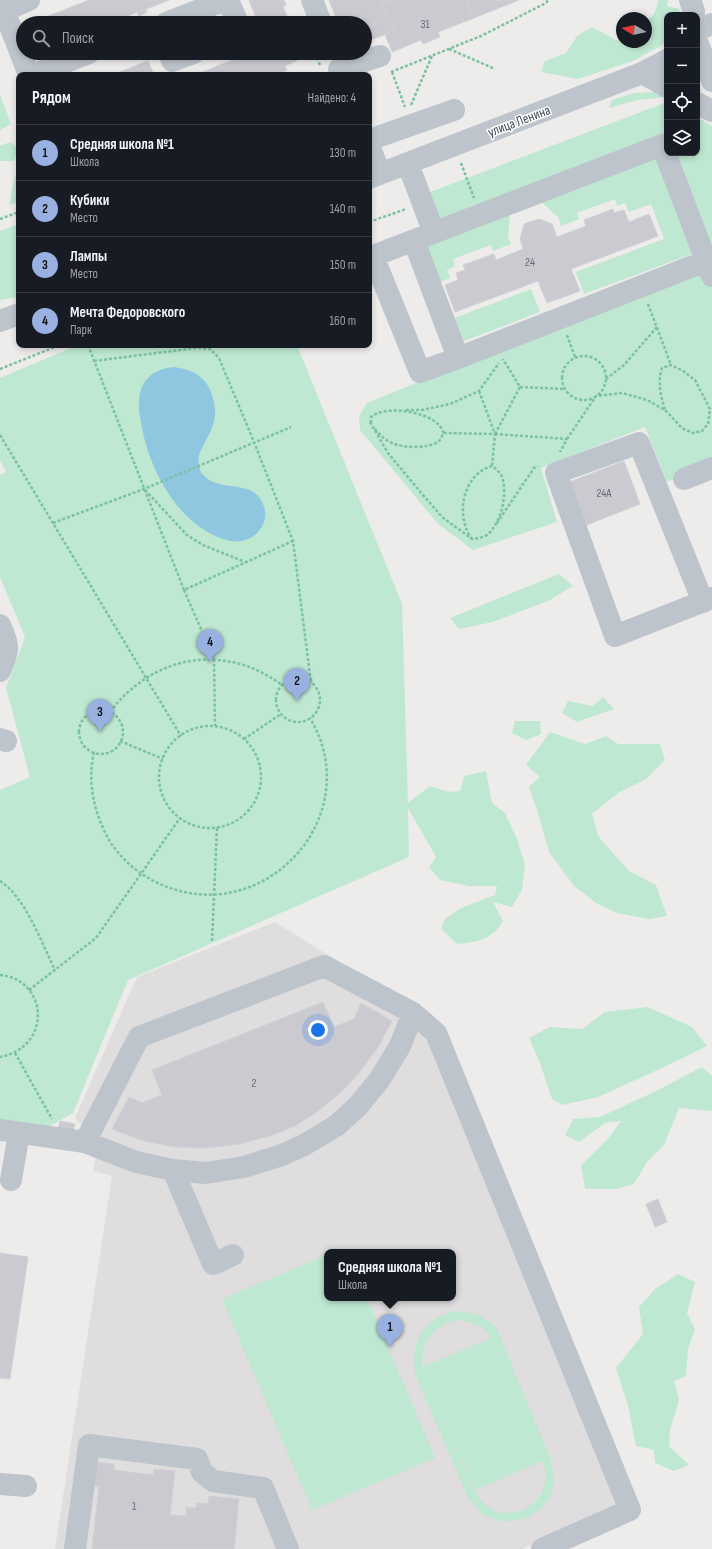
<!DOCTYPE html>
<html lang="ru">
<head>
<meta charset="utf-8">
<style>
	body { margin:0; font-family:"Sofia Sans Condensed",sans-serif; background:#20242c; color:#f1f3f6 }
	.controls { position:absolute; right:12px; top:12px; display:grid; overflow:hidden; border-radius:8px; box-shadow:0 2px 6px #0003 }
	.controls button { width:36px; height:36px; display:grid; place-items:center; padding:0; border:0; border-bottom:1px solid #363941; background:#171b24; color:#f1f3f6; font:20px sans-serif }
	.compass { position:absolute; left:616px; top:12px; width:36px; height:36px; border-radius:50%; background:#171b24; box-shadow:0 2px 6px #0003; rotate:279deg }
	.you { position:absolute; left:318px; top:1030px; width:14px; height:14px; margin:-10px; border:3px solid #fff; border-radius:50%; background:#1a73e8; box-shadow:0 0 0 6px #1a73e833 }
	.badge { display:grid; place-items:center; width:26px; height:26px; border-radius:50%; background:#99b1e0; color:#111; font-size:13px; font-weight:700 }
	.pin { position:absolute; translate:-50% -33px; filter:drop-shadow(0 1px 2px #0008) }
	.pin::after { content:''; position:absolute; top:21px; width:14px; height:12px; background:inherit; clip-path:polygon(0 0,100% 0,50% 100%) }
	.popup { position:absolute; left:324px; top:1249px; width:132px; height:52px; box-sizing:border-box; display:grid; place-content:center; border-radius:8px; background:#171b24; filter:drop-shadow(0 1px 3px #0005); font-size:13px; white-space:nowrap; color:#9ea1a6 }
	.popup b { font-size:15px; color:#f1f3f6 }
	.popup::after { content:''; position:absolute; left:50%; top:100%; margin-left:-8px; border:8px solid transparent; border-top-color:#171b24 }
	.list { margin:0; padding:0; list-style:none }
	h2 { display:flex; justify-content:space-between; align-items:center; height:52px; margin:0; padding:0 16px; font-size:17px }
	h2 small { font-size:13px; font-weight:400; color:#9ea1a6 }
	.list li { display:grid; grid-template-columns:26px 1fr auto; gap:12px; align-items:center; box-sizing:border-box; height:56px; padding:0 16px; border-top:1px solid #363941 }
	.list b { display:block; font-size:15px; white-space:nowrap }
	.list p { margin:0; font-size:13px; white-space:nowrap; color:#9ea1a6 }
	.list em { font-size:13px; font-style:normal; color:#9ea1a6 }
	.icon { flex:none; width:22px; height:22px; fill:none; stroke:currentColor; stroke-width:2; stroke-linecap:round; stroke-linejoin:round }
	.map { position:relative; flex:none; width:712px; height:1549px; overflow:hidden }
	.search { position:absolute; background:#171b24; box-shadow:0 2px 6px #0003; left:16px; top:16px; width:356px; height:44px; display:flex; align-items:center; gap:10px; box-sizing:border-box; padding:0 14px; border-radius:22px; color:#9ea1a6; font-size:15px }
	.panel { position:absolute; background:#171b24; box-shadow:0 2px 6px #0003; left:16px; top:72px; width:356px; height:276px; border-radius:8px }
	.map>svg:first-child { display:block }
	.education { fill:#dfdddd; fill-rule:evenodd }
	.green { fill:#bee8d2; fill-rule:evenodd }
	.water { fill:#90c7e0 }
	.building { fill:#cacad0; stroke:#d0d1d6 }
	.lines { fill:none; stroke-linecap:round; stroke-linejoin:round }
	.path { stroke:#7ac1a5; stroke-width:2.5; stroke-dasharray:3 2; stroke-linecap:butt }
	.minor { stroke:#bec4cc; stroke-width:22 }
	.labels { text-anchor:middle; dominant-baseline:central; stroke-width:3; stroke-linejoin:round; paint-order:stroke }
	.number-label { font-size:12px; fill:#676c74 }
	.street-label { font-size:14px; fill:#464d56; stroke:#fff }
</style>
</head>
<body>
<div class="map">
<svg width="712" height="1549" viewBox="0 0 712 1549">
	<rect width="100%" height="100%" fill="#eeeceb"/>
	<path class="education" d="M275,922L429,1018L623,1506L522,1549H55L112,1176L93,1171L98,1144L75,1118L137,977ZM327,1252H453V1298H327Z"/>
	<path class="green" d="M659,0H668L667,6L679,9L680,15H667L666,43L633,61L578,79L541,72L545,61L566,53L577,36L592,27L616,40L622,39V42H646V22L654,14Z
		M655,92L667,97L638,100L609,108L612,100L634,93Z
		M0,95L11,124L0,130Z
		M667,102V149L437,227L425,194Z
		M697,117L712,126V269L668,153H697Z
		M10,142L19,148L14,161H0V146Z
		M654,153L692,254L584,294L576,272L664,239L651,204L629,212L625,203L617,206L615,199L577,213L579,219L561,226L558,217L536,197Z
		M19,171V201L9,206L14,178Z
		M511,206L508,236L511,244L493,251L491,245L453,259L455,266L447,270L450,278L440,282L454,318L531,289L540,312L456,344L417,242Z
		M19,224V297L0,300V231Z
		M704,265L712,286V465L667,482L645,427L541,468L557,522L473,550L438,524L360,430L359,416L367,403Z
		M78,345H297L402,604L408,803L430,786L448,792L460,791L464,776L486,771L492,803L505,813L517,839L525,865L522,890L512,907L493,902L503,921C492,940 477,942 457,944L441,929L445,919L461,908L495,895L497,886H469L440,880L429,867L436,857L408,808L409,857L128,980L73,1113L48,1127L0,1121V790L30,777L6,688L25,637L0,577V475L6,472L0,460V378Z
		M559,574L573,586L550,600L493,622L459,629L450,618Z
		M603,697L614,709L577,722L562,713L568,701L593,706Z
		M515,721H540L541,734L526,740L512,733Z
		M550,732L585,744L606,736L618,744H660L665,760L646,779L618,793L592,814L598,836L629,871L656,885L667,916L649,919L617,913L596,903L574,886L549,852L539,816L529,787L540,777L526,765Z
		M648,1007L692,1027L707,1046L662,1068L598,1097L562,1105L552,1099L541,1066L529,1038L550,1027L582,1029L605,1012Z
		M702,1067L712,1076V1111L679,1108L664,1145L647,1162L634,1184L616,1189H585L581,1165L608,1139L621,1121L605,1123L579,1142L565,1135L573,1119L600,1117L654,1092Z
		M327,1255V1298H367L435,1458L312,1510L222,1299Z
		M678,1274L695,1282L687,1313L695,1329L688,1349L686,1376L674,1381L679,1400L670,1430L669,1446L689,1465L674,1471L655,1463L654,1450L636,1446L628,1406L616,1368L643,1334L639,1307L655,1289Z
		M457,1311C475,1312 482,1316 496,1327L551,1460C553,1470 555,1480 552,1491C543,1517 512,1528 488,1517C478,1513 473,1504 467,1495L415,1374C411,1339 422,1319 457,1311ZM457,1320C469,1321 486,1326 491,1338L423,1367C420,1342 433,1326 457,1320ZM423,1369L475,1490L543,1461C544,1466 546,1472 546,1477C544,1498 529,1512 508,1513C502,1513 495,1512 490,1508C483,1504 478,1497 474,1490Z"/>
	<path class="water" d="M174,367C197,370 210,380 214,403C214,407 216,411 215,415C214,429 204,442 199,455C197,460 200,468 201,473C204,475 207,479 211,481C225,488 249,484 259,497C277,521 253,548 226,540C178,526 148,468 141,422C140,416 138,410 139,404C139,381 152,369 174,367Z"/>
	<path class="building" d="M89,0H169L146,9L147,12L139,16L137,12L111,23H31Z
		M249,0H284L286,5L283,7L290,23H258Z
		M329,0H381L394,31L365,42V23H338Z
		M381,0H394L383,5Z
		M394,0H467L474,18L438,32L440,37L423,44L421,40L392,52L385,34L394,31L383,5Z
		M467,0H519L474,18Z
		M250,53H295L298,60L285,66L287,70L275,75H195Z
		M148,61L154,75H112Z
		M613,209L614,213L624,210L629,222L649,214L658,236L571,269L580,291L547,303L538,281L455,312L445,285L458,280L456,273L465,270L463,265L494,254L496,260L523,249L520,239L524,224L539,219L552,224L557,237L586,226L584,220Z
		M624,461L640,504L584,526L567,483Z
		M323,1002L334,1027L354,1019L361,1003L392,1021L378,1047L359,1073L340,1093L318,1111L295,1126L270,1136L239,1144L207,1148L174,1147L141,1140L112,1129L129,1097L142,1103L162,1095L152,1070Z
		M60,1121L75,1124L73,1131L58,1129Z
		M658,1199L667,1222L655,1227L646,1204Z
		M0,1253L28,1257L10,1379L0,1378Z
		M94,1462L114,1464V1470L153,1475L154,1469L175,1471L170,1515L186,1516V1507L196,1508L197,1503L208,1504L209,1496L239,1499L234,1549H92L99,1487L92,1486Z"/>
	<g class="lines">
		<path class="path" d="M449,49L495,69
			M315,53L320,65
			M391,72L481,36L546,3L548,0
			M392,72L405,107
			M411,105L432,56
			M461,163L474,198
			M0,219L19,212
			M369,222L406,209
			M648,304L671,365
			M567,335L575,357
			M88,345L184,590L293,541
			M562 378a22 22 0 1 1 44 0a22 22 0 1 1-44 0Z
			M94,361L196,348L210,349L219,358L254,442L293,541L311,683
			M0,369L60,345
			M606,379L624,365L657,327
			M520,387L565,389
			M479,391L495,434
			M406,410H422L450,404L479,391L499,363
			M370,422L388,453L417,488L442,517L472,539C477,538 482,538 487,535C501,524 508,494 502,477C500,472 496,469 492,466C462,474 455,517 472,539
			M371,423V417C385,405 426,411 439,425C441,427 442,431 444,433
			M375,429C380,435 385,440 392,443C402,448 430,449 439,441C441,439 442,435 444,433L495,434L492,466
			M495,434L567,439L560,452
			M495,434L520,387L503,359
			M0,435L181,736
			M567,439L596,396L622,393L647,400L665,410L682,428L693,433L702,431L708,424L710,409L695,380L683,371L671,365L662,368C657,383 661,396 665,410
			M145,490L187,535L203,545L245,562
			M53,523L144,489L291,427
			M497,523L534,468L538,466
			M184,590L214,659L215,726
			M276 700a22 22 0 1 1 44 0a22 22 0 1 1-44 0Z
			M79 732a22 22 0 1 1 44 0a22 22 0 1 1-44 0Z
			M110,712C153,655 224,642 282,685
			M159 777a51 51 0 1 1 102 0a51 51 0 1 1-102 0Z
			M244,739L281,714
			M120,741L163,759
			M94,752C87,782 94,813 109,840C121,859 138,874 158,883C262,932 369,817 310,718
			M0,881C26,898 41,942 55,970
			M212,941L217,827
			M0,975C48,979 53,1047 0,1057
			M29,990L96,938L180,818
			M15,1053L52,1119"/>
		<path class="minor" d="M0,0L29,75
			M228,0L238,23
			M312,0L321,23
			M690,0L694,11V15
			M4,11L29,0
			M166,23L225,0
			M697,30L712,24
			M697,41L712,81
			M169,53L172,61L194,53
			M339,69L380,56
			M642,73L667,87
			M32,75L89,53
			M697,103L712,111
			M369,140L454,110
			M369,145L380,174
			M408,164L434,233
			M369,178L642,73L667,60
			M414,241L458,358
			M706,261L458,358L420,372L373,256L662,145L712,276
			M0,321L19,314
			M684,479L712,468
			M703,602L639,443L556,473L615,636L712,598
			M0,625C10,647 9,649 0,671
			M0,739L6,741
			M0,1130L85,1142L136,1162L173,1170L206,1173L244,1167L282,1155L304,1145L336,1126L358,1106L380,1079L400,1046L413,1013
			M85,1142L139,1037L324,966L413,1013L436,1033L630,1510L542,1549
			M173,1170L213,1264L233,1255
			M11,1180L19,1133
			M0,1484L26,1486
			M75,1549L89,1445L197,1459L202,1472L213,1481L263,1488L288,1549"/>
	</g>
	<g class="labels">
		<g class="number-label">
			<text x="425" y="24">31</text>
			<text x="530" y="262">24</text>
			<text x="604" y="493">24А</text>
			<text x="254" y="1083">2</text>
			<text x="134" y="1506">1</text>
		</g>
		<g class="street-label">
			<text transform="translate(519 121) rotate(-21)">улица Ленина</text>
		</g>
	</g>
</svg>
<div class="controls">
<button>+</button>
<button>−</button>
<button><svg class="icon" aria-label="locate" viewBox="0 0 24 24"><circle cx="12" cy="12" r="6"/><path d="M12 2v4M12 18v4M2 12h4M18 12h4"/></svg></button>
<button><svg class="icon" aria-label="layers" viewBox="0 0 24 24"><path d="M12 4l9 5-9 5-9-5zM3 14l9 5 9-5"/></svg></button>
</div>
<svg class="compass" viewBox="-18 -18 36 36"><path d="M0-13l5 13h-10z" fill="#e53935"/><path d="M0 13l5-13h-10z" fill="#9ea1a6"/></svg>
<div class="you"></div>
<div class="pin badge" style="left:390px;top:1347px">1</div>
<div class="popup"><b>Средняя школа №1</b>Школа</div>
<div class="pin badge" style="left:297px;top:701px">2</div>
<div class="pin badge" style="left:100px;top:732px">3</div>
<div class="pin badge" style="left:210px;top:662px">4</div>
<div class="search"><svg class="icon" aria-label="search" viewBox="0 0 24 24"><circle cx="10" cy="10" r="6"/><path d="M15 15l6 6"/></svg>Поиск</div>
<section class="panel">
<h2>Рядом<small>Найдено: 4</small></h2>
<ul class="list">
<li><span class="badge">1</span><div><b>Средняя школа №1</b><p>Школа</p></div><em>130 m</em></li>
<li><span class="badge">2</span><div><b>Кубики</b><p>Место</p></div><em>140 m</em></li>
<li><span class="badge">3</span><div><b>Лампы</b><p>Место</p></div><em>150 m</em></li>
<li><span class="badge">4</span><div><b>Мечта Федоровского</b><p>Парк</p></div><em>160 m</em></li>
</ul>
</section>
</div>
</body>
</html>
